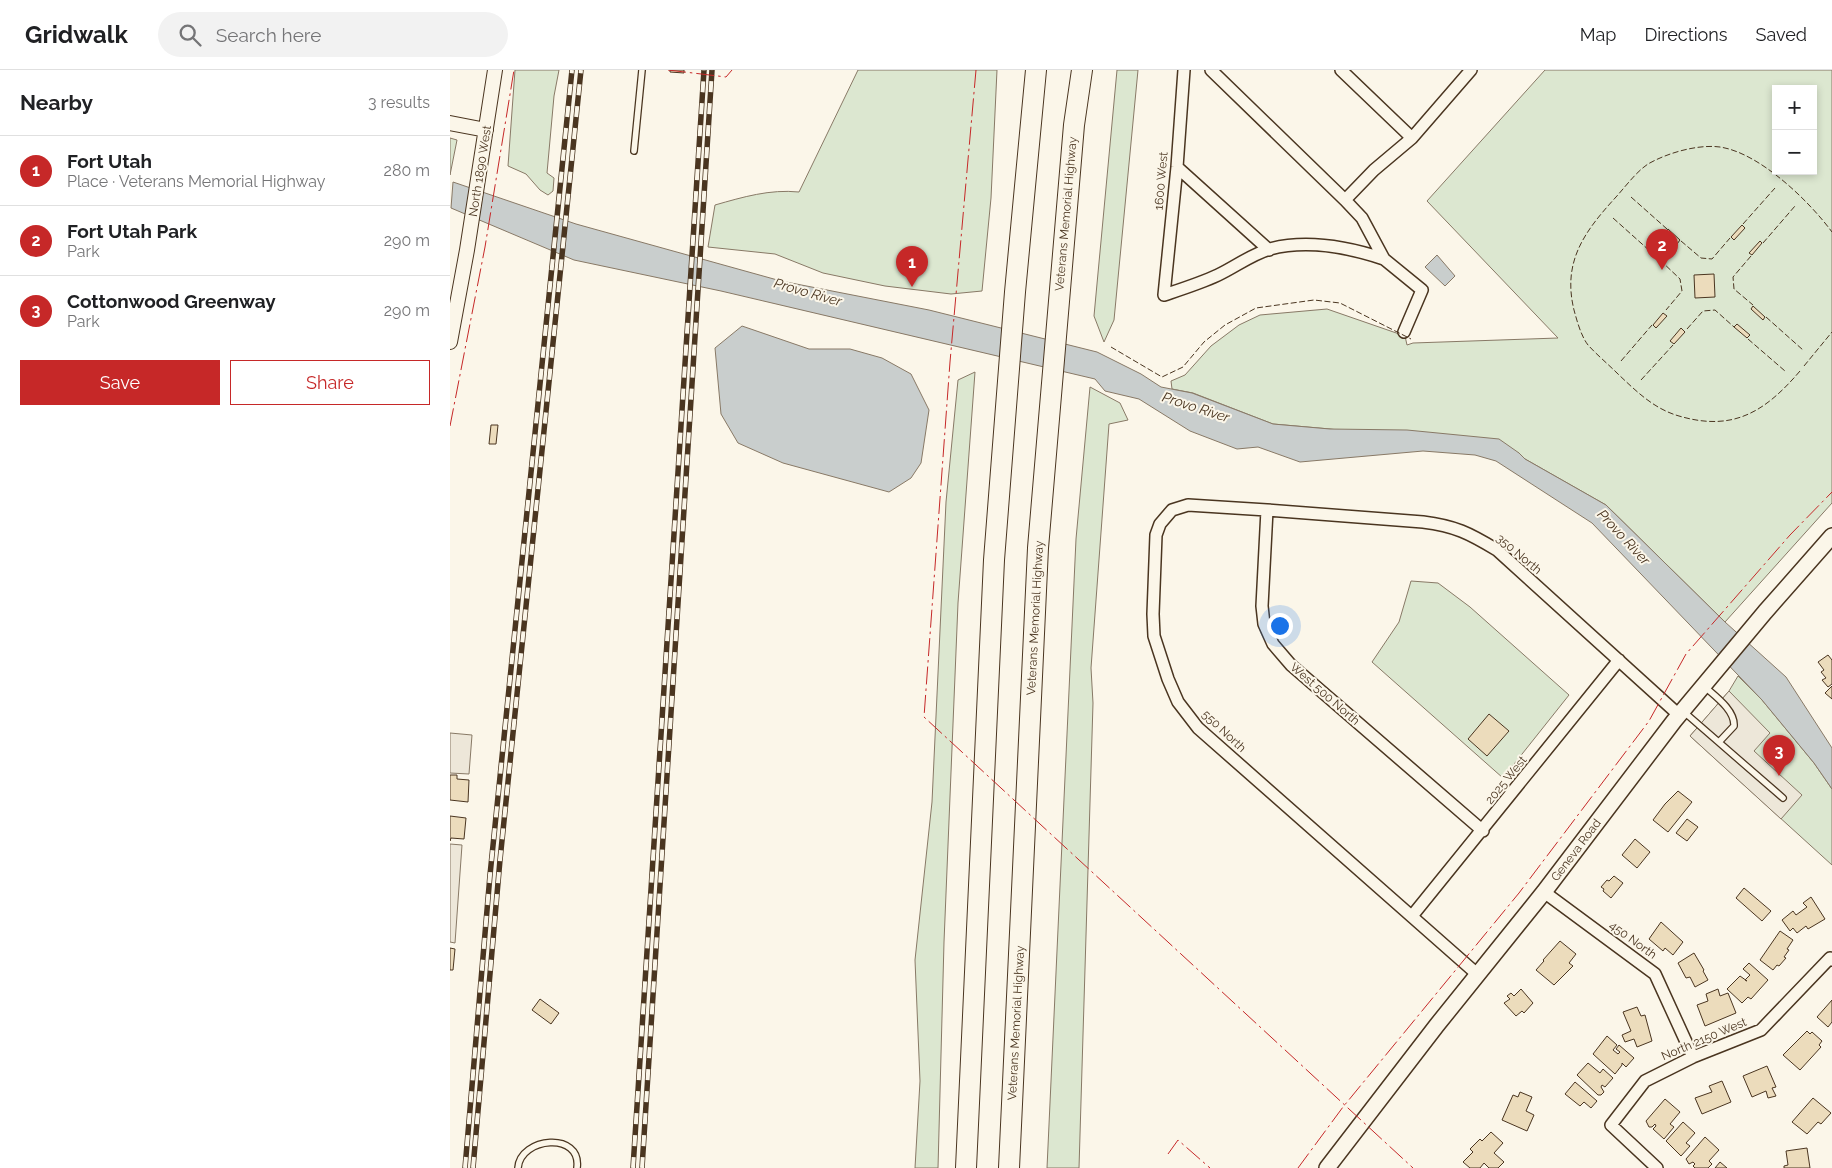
<!DOCTYPE html>
<html lang="en">
<head>
<meta charset="utf-8">
<style>
	body { margin:0; font-family:Raleway,sans-serif; background:#f2f2f2; color:#202124 }
	.controls { position:absolute; right:15px; top:15px; display:grid; overflow:hidden; border-radius:0px; box-shadow:0 2px 8px #0003 }
	.controls button { width:45px; height:45px; display:grid; place-items:center; padding:0; border:0; border-bottom:1px solid #e0e0e0; background:#fff; color:#202124; font:25px sans-serif }
	.you { position:absolute; left:829px; top:555px; width:18px; height:18px; margin:-12px; border:4px solid #fff; border-radius:50%; background:#1a73e8; box-shadow:0 0 0 8px #1a73e833 }
	.badge { display:grid; place-items:center; width:32px; height:32px; border-radius:50%; background:#c62828; color:#fff; font-size:16px; font-weight:700 }
	.pin { position:absolute; translate:-50% -41px; filter:drop-shadow(0 1px 2px #0008) }
	.pin::after { content:''; position:absolute; top:26px; width:18px; height:15px; background:inherit; clip-path:polygon(0 0,100% 0,50% 100%) }
	.list { margin:0; padding:0; list-style:none }
	h2 { display:flex; justify-content:space-between; align-items:center; height:65px; margin:0; padding:0 20px; font-size:21px }
	h2 small { font-size:16px; font-weight:400; color:#757577 }
	.list li { display:grid; grid-template-columns:32px 1fr auto; gap:15px; align-items:center; box-sizing:border-box; height:70px; padding:0 20px; border-top:1px solid #e0e0e0 }
	.list b { display:block; font-size:19px; white-space:nowrap }
	.list p { margin:0; font-size:16px; white-space:nowrap; color:#757577 }
	.list em { font-size:16px; font-style:normal; color:#757577 }
	.actions { display:flex; gap:10px; padding:15px 20px }
	.actions a { flex:1; padding:11px 0; border:1px solid #c62828; border-radius:0px; text-align:center; font-size:18px; color:#c62828 }
	.actions .main { background:#c62828; color:#fff }
	.icon { flex:none; width:28px; height:28px; fill:none; stroke:currentColor; stroke-width:2; stroke-linecap:round; stroke-linejoin:round }
	.map { position:relative; flex:none; width:1382px; height:1098px; overflow:hidden }
	header { display:flex; align-items:center; gap:30px; box-sizing:border-box; height:70px; padding:0 25px; background:#fff; border-bottom:1px solid #e0e0e0 }
	header strong { font-size:24px }
	nav { display:flex; gap:28px; margin-inline-start:auto; font-size:18px }
	.search { width:350px; height:45px; background:#f2f2f2; display:flex; align-items:center; gap:12px; box-sizing:border-box; padding:0 18px; border-radius:28px; color:#757577; font-size:19px }
	main { display:flex }
	aside { flex:1; background:#fff }
	.map>svg:first-child { display:block }
	.green { fill:#dce7d0; stroke:#887966; fill-rule:evenodd }
	.parking { fill:#ede7d9; stroke:#887966 }
	.water { fill:#c9cecd; stroke:#887966 }
	.building { fill:#ecdcbc; stroke:#4a3520 }
	.lines { fill:none; stroke-linecap:round; stroke-linejoin:round }
	.service-casing { stroke:#4a3520; stroke-width:8 }
	.minor-casing { stroke:#4a3520; stroke-width:14 }
	.tertiary-casing { stroke:#4a3520; stroke-width:16 }
	.secondary-casing { stroke:#4a3520; stroke-width:18 }
	.motorway-casing { stroke:#4a3520; stroke-width:22 }
	.service { stroke:#fbf6e9; stroke-width:5.5 }
	.minor { stroke:#fbf6e9; stroke-width:11 }
	.tertiary { stroke:#fbf6e9; stroke-width:14 }
	.secondary { stroke:#fbf6e9; stroke-width:15 }
	.motorway { stroke:#fbf6e9; stroke-width:20 }
	.rail-casing { stroke:#4a3520; stroke-width:5.5 }
	.rail { stroke:#fbf6e9; stroke-width:4; stroke-dasharray:11; stroke-linecap:butt }
	.fence { stroke:#4a3520; stroke-width:1; stroke-dasharray:6 2.5; stroke-linecap:butt }
	.power { stroke:#c62828; stroke-width:1; stroke-dasharray:18 4 2.5 4; stroke-linecap:butt }
	.labels { text-anchor:middle; dominant-baseline:central; stroke-width:4; stroke-linejoin:round; paint-order:stroke }
	.street-label { font-size:12px; fill:#4a3520; stroke:#fbf6e9 }
	.water-label { font-size:14px; font-style:italic; fill:#4a3520; stroke:#fbf6e9 }
</style>
</head>
<body>
<header>
<strong>Gridwalk</strong>
<div class="search"><svg class="icon" aria-label="search" viewBox="0 0 24 24"><circle cx="10" cy="10" r="6"/><path d="M15 15l6 6"/></svg>Search here</div>
<nav><a>Map</a><a>Directions</a><a>Saved</a></nav>
</header>
<main>
<aside>
<h2>Nearby<small>3 results</small></h2>
<ul class="list">
<li><span class="badge">1</span><div><b>Fort Utah</b><p>Place · Veterans Memorial Highway</p></div><em>280 m</em></li>
<li><span class="badge">2</span><div><b>Fort Utah Park</b><p>Park</p></div><em>290 m</em></li>
<li><span class="badge">3</span><div><b>Cottonwood Greenway</b><p>Park</p></div><em>290 m</em></li>
</ul>
<div class="actions"><a class="main">Save</a><a>Share</a></div>
</aside>
<div class="map">
<svg width="1382" height="1098" viewBox="0 0 1382 1098">
	<rect width="100%" height="100%" fill="#fbf6e9"/>
	<path class="green" d="M65,0H109L104,26L97,103L104,108L103,121L98,125L90,120L76,104L58,96Z
		M408,0H547L541,128L532,221L501,224L435,216L373,203L325,184L258,177L265,135C293,127 320,119 349,122Z
		M667,0H688L664,250L654,272L644,246Z
		M1095,0H1382V433L1275,552L1156,435L1075,389L1069,383L880,359L823,354L743,323L722,319L721,311L735,305L761,276L789,255L810,245L877,239L955,266L957,275L963,273L1108,268L977,131ZM1326,19H1363V101H1326Z
		M0,68L7,70L0,105Z
		M525,302L508,533L494,872L488,1098H465L470,1011L465,890L482,732L496,432L508,310Z
		M640,317L670,333L678,350L659,354L641,598L643,633L629,1098H597L626,469Z
		M961,511L988,513L1020,537L1119,625L1053,708L922,592L949,552Z
		M1288,606L1312,630L1364,693L1382,719V795L1240,666L1279,621Z"/>
	<path class="parking" d="M1279,621L1320,663L1304,681L1352,725L1331,749L1240,666Z
		M0,663L22,665L19,704L0,703Z
		M0,774L12,775L5,873L0,872Z"/>
	<path class="water" d="M3,112L126,154L331,211L479,240L647,282L691,304L711,317L742,323L823,354L880,359L957,360L1049,369L1069,383L1075,389L1156,435L1275,552L1336,607L1382,678V719L1364,693L1312,630L1142,453L1046,391L1025,385L973,381L850,392L808,377L787,379L740,361L689,329L655,321L645,309L271,221L124,190L1,138Z
		M987,185L1005,206L995,216L975,197Z
		M292,256L359,279H400L432,288L461,304L479,340L471,393L461,408L439,422L333,393L288,373L271,344L265,278Z"/>
	<path class="building" d="M220,0H234V3L220,2Z
		M1292,155L1295,158L1284,170L1281,167Z
		M1218,159L1230,170L1227,174L1215,163Z
		M1310,171L1312,173L1302,185L1299,183Z
		M1202,177L1214,189L1212,192L1199,180Z
		M1264,204L1265,227L1245,228L1244,205Z
		M1303,236L1315,247L1313,250L1301,239Z
		M1213,243L1217,246L1206,258L1203,255Z
		M1287,254L1300,265L1297,268L1284,257Z
		M1231,258L1235,262L1224,274L1220,271Z
		M41,355H48L46,374H39Z
		M1378,585L1382,590V614L1378,617L1372,610L1376,608L1371,602L1374,600L1368,592Z
		M1382,616V629L1375,623Z
		M1039,644L1059,661L1037,686L1018,669Z
		M0,705H7V709L19,710L18,732L0,730Z
		M1228,721L1242,732L1218,762L1203,750L1215,734Z
		M0,746L16,748L14,769L1,768L0,771Z
		M1237,749L1248,757L1237,771L1226,763Z
		M1185,769L1200,782L1187,798L1172,785Z
		M1164,806L1173,813L1161,828L1153,821L1154,819L1151,817L1157,810L1159,811Z
		M1294,818L1321,841L1312,851L1286,828Z
		M1361,827L1375,849L1358,859L1356,856L1347,863L1343,858L1340,861L1332,850L1343,841L1346,845L1357,837L1353,833Z
		M1211,852L1233,872L1223,885L1215,878L1213,881L1199,869Z
		M1330,861L1343,870L1337,879L1339,880L1334,887L1336,888L1329,896L1327,895L1323,900L1310,890Z
		M1110,871L1126,884L1119,893L1123,896L1104,915L1086,900L1094,891L1093,890Z
		M0,878L5,879L3,900H0Z
		M1244,883L1254,900L1253,901L1258,910L1245,917L1240,907L1236,908L1228,893Z
		M1299,893L1318,910L1301,929L1298,927L1292,933L1277,919L1290,906L1297,911L1295,910L1300,905L1293,899Z
		M1071,919L1083,933L1074,943L1072,941L1066,946L1054,933L1060,929L1057,926L1061,923L1064,926Z
		M1268,919L1270,926L1278,923L1286,943L1255,956L1247,935L1258,931L1256,924Z
		M90,929L109,943L101,954L82,940Z
		M1382,930V952L1378,957L1367,947Z
		M1187,937L1191,946L1195,945L1202,971L1187,977L1184,969L1175,972L1172,965L1181,961L1173,942Z
		M1357,961L1360,964L1362,962L1372,971L1369,975L1371,977L1350,1000L1333,985Z
		M1157,966L1167,975L1163,980L1168,984L1170,982L1166,979L1169,975L1184,988L1176,997L1172,993V995L1165,1004L1143,984Z
		M1138,993L1150,1003L1153,999L1163,1008L1155,1017L1152,1015L1151,1017L1154,1022L1151,1025H1148L1127,1005Z
		M1317,996L1326,1017L1322,1018L1326,1026L1318,1028L1316,1021L1302,1027L1293,1006Z
		M1272,1011L1281,1032L1252,1044L1245,1028L1262,1022L1259,1016Z
		M1125,1012L1147,1031L1141,1038L1134,1032L1130,1036L1115,1024Z
		M1070,1022L1082,1027L1076,1041L1084,1045L1077,1061L1052,1050L1063,1025L1068,1027Z
		M1363,1028L1381,1043L1371,1054L1368,1052L1357,1064L1342,1052Z
		M1215,1029L1230,1042L1220,1054L1224,1057L1214,1069L1203,1059L1206,1056L1205,1054L1202,1057H1199L1196,1051Z
		M1233,1052L1245,1063L1236,1073L1240,1076L1231,1086L1216,1071Z
		M1041,1062L1053,1073L1044,1083L1054,1092L1048,1098H1039L1034,1093L1030,1098H1020L1013,1092L1023,1082L1020,1079L1030,1069L1032,1071Z
		M1255,1067L1269,1080L1259,1091L1262,1094L1258,1098H1245L1243,1096L1245,1094L1243,1092L1239,1094L1236,1089Z
		M1357,1078L1360,1098H1334V1096L1338,1095L1336,1081Z
		M1270,1092L1277,1098H1265Z"/>
	<g class="lines">
		<defs>
			<path id="service" d="M184,81L192,0
				M1255,617C1265,626 1285,640 1284,656L1269,672
				M1234,642L1333,728
				M68,1098C70,1067 132,1061 127,1098"/>
			<path id="minor" d="M734,0L727,97L714,225C732,219 751,213 768,205C785,197 802,184 820,179C858,169 898,177 934,189
				M761,0L895,130L912,148L934,189L972,220L954,262
				M891,0L962,68
				M727,97L819,180
				M895,130L924,100L962,68L1021,0
				M817,440L812,536L814,554L823,574L841,595L1033,761
				M1094,822L1205,904L1243,987
				M962,846L1169,590
				M1027,904L748,658L728,632L718,609L704,566L703,544L706,465L710,454L722,440L738,435L817,440L973,452C1005,456 1019,463 1047,480L1229,645
				M1207,1098L1161,1055L1195,1011L1243,987L1311,960L1380,888L1382,890"/>
			<path id="tertiary" d="M0,53L36,60
				M0,272L17,180L45,0"/>
			<path id="secondary" d="M877,1098L987,955L1094,822L1224,651L1315,542L1382,466"/>
			<path id="motorway" d="M516,1098L544,490L565,222L586,0
				M559,1098L588,478L624,55L632,0"/>
		</defs>
		<use href="#service" class="service-casing"/>
		<use href="#minor" class="minor-casing"/>
		<use href="#tertiary" class="tertiary-casing"/>
		<use href="#secondary" class="secondary-casing"/>
		<use href="#motorway" class="motorway-casing"/>
		<use href="#service" class="service"/>
		<use href="#minor" class="minor"/>
		<use href="#tertiary" class="tertiary"/>
		<use href="#secondary" class="secondary"/>
		<use href="#motorway" class="motorway"/>
		<defs>
			<path id="rail" d="M15,1098L40,805L122,0
				M23,1098L50,790L131,0
				M183,1098L254,0
				M192,1098L262,0"/>
		</defs>
		<use href="#rail" class="rail-casing"/>
		<use href="#rail" class="rail"/>
		<path class="fence" d="M1181,127L1217,159
			M1163,148L1201,182
			M1293,154L1325,118
			M1231,171L1251,188L1262,189L1280,168
			M1313,173L1345,136
			M1301,186L1283,207L1284,219L1303,235
			M1210,190L1230,209L1232,221L1216,240
			M1316,247L1353,280
			M1237,259L1253,241L1265,240L1284,257
			M1298,269L1335,301
			M661,277L712,307L733,297L754,272L775,255L806,238L864,230L890,233L961,269
			M1171,291L1202,255
			M1354,296L1382,262
			M1350,301C1315,342 1283,362 1229,346C1204,339 1186,321 1168,304C1158,294 1147,285 1138,275C1131,266 1127,251 1124,240C1112,191 1135,161 1166,127C1176,116 1186,102 1198,94C1217,83 1248,74 1270,77C1310,83 1359,131 1382,162
			M1191,310L1223,275"/>
		<path class="power" d="M218,0L276,7L282,0
			M526,0L500,292L474,647L963,1098
			M0,356L35,177L64,0
			M718,1084L728,1070L760,1098
			M848,1098L893,1037L1069,823L1199,651L1236,584L1340,465L1382,422"/>
	</g>
	<g class="labels">
		<g class="street-label">
			<text transform="translate(30 101) rotate(-81)">North 1890 West</text>
			<text transform="translate(711 111) rotate(-85)">1600 West</text>
			<text transform="translate(616 144) rotate(-85)">Veterans Memorial Highway</text>
			<text transform="translate(1069 484) rotate(40)">350 North</text>
			<text transform="translate(585 548) rotate(-87)">Veterans Memorial Highway</text>
			<text transform="translate(875 624) rotate(41)">West 500 North</text>
			<text transform="translate(774 661) rotate(43)">550 North</text>
			<text transform="translate(1056 710) rotate(-51)">2025 West</text>
			<text transform="translate(1126 780) rotate(-53)">Geneva Road</text>
			<text transform="translate(1183 870) rotate(36)">450 North</text>
			<text transform="translate(566 953) rotate(-87)">Veterans Memorial Highway</text>
			<text transform="translate(1254 969) rotate(-23)">North 2150 West</text>
		</g>
		<g class="water-label">
			<text transform="translate(358 222) rotate(16)">Provo River</text>
			<text transform="translate(746 337) rotate(18)">Provo River</text>
			<text transform="translate(1174 467) rotate(47)">Provo River</text>
		</g>
	</g>
</svg>
<div class="controls">
<button>+</button>
<button>−</button>
</div>
<div class="you"></div>
<div class="pin badge" style="left:462px;top:217px">1</div>
<div class="pin badge" style="left:1212px;top:200px">2</div>
<div class="pin badge" style="left:1329px;top:706px">3</div>
</div>
</main>
</body>
</html>
